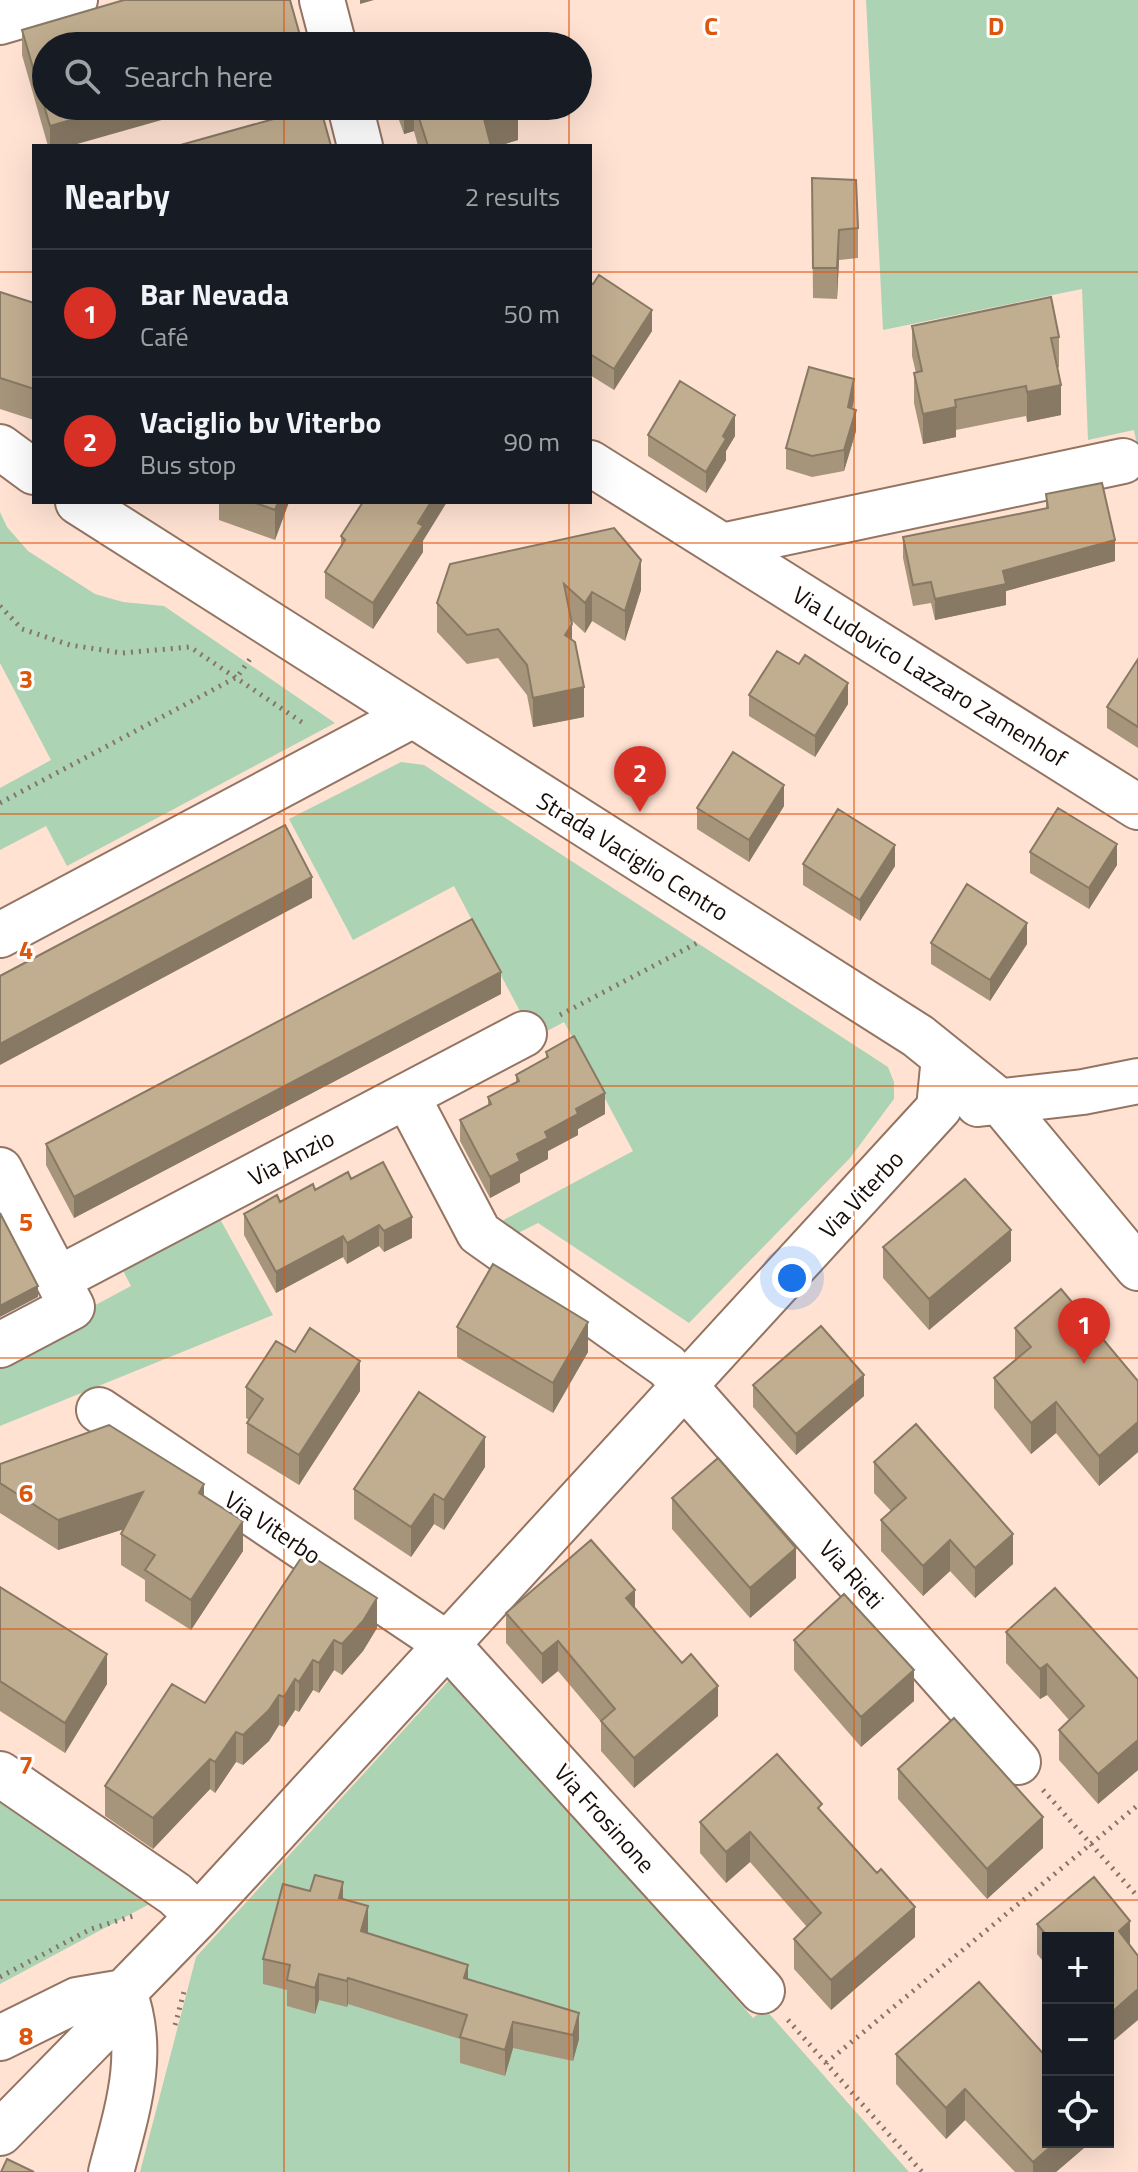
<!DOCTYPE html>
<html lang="en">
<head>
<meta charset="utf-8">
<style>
	body { margin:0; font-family:"Titillium Web",sans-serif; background:#20242c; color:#f1f3f6 }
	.controls { position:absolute; right:24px; bottom:24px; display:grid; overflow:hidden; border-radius:0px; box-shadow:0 8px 32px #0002 }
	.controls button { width:72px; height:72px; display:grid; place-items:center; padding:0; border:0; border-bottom:2px solid #363941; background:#171b24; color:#f1f3f6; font:40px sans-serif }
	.you { position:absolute; left:792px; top:1278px; width:28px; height:28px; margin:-20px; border:6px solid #fff; border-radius:50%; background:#1a73e8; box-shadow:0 0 0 12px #1a73e833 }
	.badge { display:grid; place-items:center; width:52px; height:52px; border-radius:50%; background:#d93025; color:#fff; font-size:26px; font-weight:700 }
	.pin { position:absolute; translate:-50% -66px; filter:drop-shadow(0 2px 4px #0008) }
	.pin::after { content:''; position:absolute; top:42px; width:28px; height:24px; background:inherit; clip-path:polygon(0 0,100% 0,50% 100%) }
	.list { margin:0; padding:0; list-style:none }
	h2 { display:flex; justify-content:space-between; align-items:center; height:104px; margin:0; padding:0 32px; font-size:34px }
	h2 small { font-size:26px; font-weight:400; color:#9ea1a6 }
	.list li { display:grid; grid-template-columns:52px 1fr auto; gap:24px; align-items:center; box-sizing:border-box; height:128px; padding:0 32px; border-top:2px solid #363941 }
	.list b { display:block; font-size:30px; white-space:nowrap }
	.list p { margin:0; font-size:26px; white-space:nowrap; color:#9ea1a6 }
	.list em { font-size:26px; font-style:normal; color:#9ea1a6 }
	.icon { flex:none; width:44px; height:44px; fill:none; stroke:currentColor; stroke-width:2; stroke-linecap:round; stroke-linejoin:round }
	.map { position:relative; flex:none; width:1138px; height:2172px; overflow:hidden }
	.search { position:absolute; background:#171b24; box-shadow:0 8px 32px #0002; left:32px; top:32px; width:560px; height:88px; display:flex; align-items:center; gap:20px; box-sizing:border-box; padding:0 28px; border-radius:44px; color:#9ea1a6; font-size:30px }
	.panel { position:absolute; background:#171b24; box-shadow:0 8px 32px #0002; left:32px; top:144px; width:560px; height:360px; border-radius:0px }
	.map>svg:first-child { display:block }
	.green { fill:#add3b5 }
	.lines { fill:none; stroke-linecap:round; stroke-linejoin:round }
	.minor-casing { stroke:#947463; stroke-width:48 }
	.path { stroke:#877469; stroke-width:5; stroke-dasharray:2 6; stroke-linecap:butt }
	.minor { stroke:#fff; stroke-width:44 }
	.wall { fill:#a6957b }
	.shaded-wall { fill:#877964 }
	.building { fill:#c1ad8f; stroke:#877964; stroke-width:2 }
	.grid { fill:none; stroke:#de550c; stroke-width:2; stroke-opacity:0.55 }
	.labels { text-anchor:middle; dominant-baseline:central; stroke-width:6; stroke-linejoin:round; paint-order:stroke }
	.street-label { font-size:24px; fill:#180d07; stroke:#fff }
	.grid-label { font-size:26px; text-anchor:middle; font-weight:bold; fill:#de550c; stroke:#fff; stroke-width:6; stroke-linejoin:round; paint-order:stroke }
</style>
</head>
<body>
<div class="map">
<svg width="1138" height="2172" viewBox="0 0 1138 2172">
	<rect width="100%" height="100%" fill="#ffe2d2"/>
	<path class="green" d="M866,0H1138V451L1134,430L1088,440L1082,289L883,330Z
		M0,512L7,527L28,551L95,594L123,602L164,606L335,723L67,866L46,826L0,850V788L51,760L0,663Z
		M401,762L424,765L888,1067L894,1082V1099L850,1158L689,1323L538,1223L506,1239L498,1223L633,1151L564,1022L534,1038L454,886L353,940L289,819Z
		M215,1210L273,1315L0,1426V1356L131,1286L119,1263Z
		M452,1677L753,2018L765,2009L909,2172H140L196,1957Z
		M0,1791L157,1900L0,1984Z"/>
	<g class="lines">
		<defs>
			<path id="minor" d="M322,0L334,46
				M0,22L75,0
				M350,106L360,146
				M0,447L34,472
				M590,463L1138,807
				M78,502L918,1036L1000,1102L1138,1268
				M722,546L1123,461
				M0,935L411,716
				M407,1096L479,1233L667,1366L1018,1762
				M978,1104L1083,1092L1138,1081
				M0,1170L72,1307L0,1345
				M58,1279L524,1034
				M99,1410L447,1644L762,1991
				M0,1774L175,1894L198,1916
				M0,2038L77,2000L124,1992
				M0,2133L102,2029L124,1992L198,1916L939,1108L944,1057
				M111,2172C127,2111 147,2053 124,1992"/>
		</defs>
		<use href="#minor" class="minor-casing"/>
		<path class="path" d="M0,606L22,629L70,645L122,653L190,647L306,725
			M0,803L237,677L250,659
			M560,1015L697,943
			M1043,1790L1138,1897
			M0,1977L91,1929L133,1916
			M788,2020L922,2172
			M175,2025L185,1988
			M826,2063L1138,1805"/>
		<use href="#minor" class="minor"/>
	</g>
	<path class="wall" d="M22,30L70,146H48L22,55Z
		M394,106H517L518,140L498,146H418L414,131L404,134Z
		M812,178L858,228V258L839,260L837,299L813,298Z
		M590,282L652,331L614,390L590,375Z
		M0,292L34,303V420L0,409Z
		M912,326L1059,337V367L1057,368L1061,415L1027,422L1026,416L956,430V437L923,444L914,403V373H916L912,356Z
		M854,400L852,409L856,431L844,471L812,477L786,469V448Z
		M648,435L735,436L726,451V460L706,493L648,456Z
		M1046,494L1115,561L1006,591V605L935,620L931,603L913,606L903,558V537L1046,509Z
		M219,502H289L275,540L219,520Z
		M341,536L423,541V552L373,629L325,598V572L341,547Z
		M641,560V590L625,641L592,621L585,633L571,620L572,640L584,717L533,727L527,695L498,658L467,664L437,632V603Z
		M1138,659V748L1107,728V707Z
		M799,664L848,704L815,757L749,716V695Z
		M784,806L749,862L697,829V808Z
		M1030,852L1117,865L1089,909L1030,873Z
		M803,864L895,866L860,921L803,885Z
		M931,943L1027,944L990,1001L931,964Z
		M501,994L74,1218L46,1165V1144Z
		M546,1052L605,1114L578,1129V1135L548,1151V1159L520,1174V1182L490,1198L460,1141V1120L488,1106V1097L516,1083V1075L546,1059Z
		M351,1179L412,1238L384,1252L379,1246L347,1264L343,1257L276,1293L244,1235V1214Z
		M883,1247L1011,1261L929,1330L883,1278Z
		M457,1327L588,1352L553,1413L457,1357Z
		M1015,1328L1138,1381V1452L1099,1486L1056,1433L1031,1454L994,1408V1378L1015,1360Z
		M295,1352L360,1391L299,1485L247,1453V1423L249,1420L246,1418V1387Z
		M753,1385L864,1396L796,1455L753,1407Z
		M874,1462L1013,1564L975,1598L950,1571L923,1596L881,1551V1520L891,1511L874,1493Z
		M0,1464L204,1496L243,1551L191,1630L145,1601V1580L121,1565V1534L124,1529L58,1550L0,1513Z
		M485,1467L444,1530L434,1524L411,1557L354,1519V1489Z
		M672,1498L796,1578L750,1618L672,1529Z
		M305,1552L377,1628L363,1651L342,1675L334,1670L319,1693L313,1690L299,1712L295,1710L284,1727L279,1725L269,1741L243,1765L236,1762L215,1793L210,1789L153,1849L105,1816V1786L205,1703Z
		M0,1587L107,1684L65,1753L0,1711Z
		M635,1608L718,1716L634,1788L601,1751V1722L558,1671L542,1684L506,1643V1613Z
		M1006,1632L1138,1679V1770L1098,1804L1059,1760V1730L1069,1720L1047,1695L1040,1699L1006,1663Z
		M794,1640L914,1701L861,1747L794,1670Z
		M898,1769L1043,1848L987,1899L898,1799Z
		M822,1813L915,1937L831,2010L794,1969V1939L807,1927L750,1862L726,1883L700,1853V1822Z
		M343,1899L368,1931L367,1933L468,1980L579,2039L573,2061L513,2048L505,2076L460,2063V2039L348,2004L347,2007L319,2000L315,2014L287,2006V1990L263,1984V1959Z
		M1130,1921L1112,2042L1108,2037V1938H1048V1967L1037,1954V1924Z
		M979,1982L1048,2142H1091L1056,2172H1015L965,2120L946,2139L896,2084V2054Z"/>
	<path class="shaded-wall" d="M360,0H374L360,4Z
		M121,106H211L70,146H50V126Z
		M404,106H414V131L404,134Z
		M518,110V140L498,146H484V119Z
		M839,230V260L837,299V268Z
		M652,310V331L614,390V369Z
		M854,379V400L848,428V407Z
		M1061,385V415L1027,422V392Z
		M956,407V437L923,444V414Z
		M856,410V431L844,471V450Z
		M735,415V436L726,451V460L706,493V472L723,436Z
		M278,502H289L275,540V510Z
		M431,502H447L423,541V552L373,629V603Z
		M1115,540V561L1006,591V605L935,620V599L1003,571Z
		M641,560V590L625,641V611Z
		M592,592V621L585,633V603Z
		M572,624V654L565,635Z
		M848,683V704L815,757V736Z
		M584,687V717L533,727V698Z
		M784,785V806L749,862V840Z
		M1117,844V865L1089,909V888Z
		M895,845V866L860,921V900Z
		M312,877V898L0,1065V1044Z
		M1027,923V944L990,1001V980Z
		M501,972V994L74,1218V1197Z
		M605,1093V1114L578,1129V1135L548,1151V1159L520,1174V1182L490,1198V1177L545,1132L576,1109Z
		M412,1217V1238L384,1252V1231Z
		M379,1225V1246L347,1264V1243Z
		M1011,1230V1261L929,1330V1299Z
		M343,1236V1257L276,1293V1272Z
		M38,1286V1297L0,1317V1306Z
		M588,1322V1352L553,1413V1383Z
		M360,1361V1391L299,1485V1455Z
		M864,1375V1396L796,1455V1434Z
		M1056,1402V1433L1031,1454V1423Z
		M1138,1422V1452L1099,1486V1456Z
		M485,1437V1467L444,1530V1500Z
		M204,1484V1514L199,1493Z
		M143,1492V1523L58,1550V1520Z
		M434,1494V1524L411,1557V1527Z
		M243,1521V1551L191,1630V1600Z
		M1013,1534V1564L975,1598V1568Z
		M950,1540V1571L923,1596V1566Z
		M796,1548V1578L750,1618V1588Z
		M635,1590V1620L626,1598Z
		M377,1598V1628L363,1651L342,1675V1644Z
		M334,1640V1670L319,1693V1663Z
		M558,1641V1671L542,1684V1654Z
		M107,1654V1684L65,1753V1723Z
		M313,1660V1690L299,1712V1682Z
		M1047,1664V1695L1040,1699V1669Z
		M914,1670V1701L861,1747V1717Z
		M295,1679V1710L284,1727V1697Z
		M718,1686V1716L634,1788V1758Z
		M279,1695V1725L269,1741L243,1765V1735Z
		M236,1732V1762L215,1793V1762Z
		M1138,1740V1770L1098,1804V1774Z
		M210,1759V1789L153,1849V1818Z
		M1043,1817V1848L987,1899V1869Z
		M750,1832V1862L726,1883V1852Z
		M343,1882V1908L339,1898Z
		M368,1906V1931L361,1957V1931Z
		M915,1907V1937L831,2010V1980Z
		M1130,1921V1951L1119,1931Z
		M468,1965V1990L464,1978Z
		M319,1974V2000L315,2014V1988Z
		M348,1978V2004L347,2007V1981Z
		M1138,1989V2020L1112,2042V2012Z
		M579,2013V2039L573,2061V2035Z
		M513,2022V2048L505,2076V2050Z
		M965,2089V2120L946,2139V2108Z
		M1056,2142H1091L1056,2172H1033V2162Z"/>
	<path class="building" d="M124,0H290L303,46H46V106H121L50,126L22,30Z
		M320,106L331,146H177Z
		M415,106H517L518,110L484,119L491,146H428Z
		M812,178L856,180L858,228L839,230L837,268H813Z
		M599,275L652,310L614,369L590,354V282L593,284Z
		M0,292L34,303V389L0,378Z
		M1051,297L1059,337L1051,338L1061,385L1027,392L1026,386L955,400L956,407L923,414L914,373L922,371L912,326Z
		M809,367L854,379L848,407L856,410L844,450L812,456L786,448Z
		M680,381L735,415L723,436L726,439L706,472L648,435Z
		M1102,483L1115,540L1003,571L1006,584L935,599L931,582L913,585L903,537L1048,508L1046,494Z
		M253,502H278L275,510Z
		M363,502H431L418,523L423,526L373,603L325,572L345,540L341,536Z
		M614,528L641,560L625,611L592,592L585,603L564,584L572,624L565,635L575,642L584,687L533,698L527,665L498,629L467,635L437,603L450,564Z
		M777,651L799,664L805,655L848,683L815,736L749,695Z
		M1138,659V727L1107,707Z
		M733,752L784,785L749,840L697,808Z
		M1058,808L1117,844L1089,888L1030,852Z
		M838,809L895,845L860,900L803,864Z
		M285,825L312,877L0,1044V976Z
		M967,884L1027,923L990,980L931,943Z
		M472,919L501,972L74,1197L46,1144Z
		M574,1036L605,1093L576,1109L578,1114L545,1132L548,1138L517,1154L520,1161L490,1177L460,1120L491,1104L488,1097L519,1081L516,1075L548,1057L546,1052Z
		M383,1162L412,1217L384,1231L379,1225L347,1243L343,1236L276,1272L244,1214L277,1195L280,1202L313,1184L315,1190L348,1172L351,1179Z
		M965,1179L1011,1230L929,1299L883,1247Z
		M0,1213L38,1286L0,1306Z
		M493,1264L588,1322L553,1383L457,1327Z
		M1061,1289L1138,1381V1422L1099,1456L1056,1402L1031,1423L994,1378L1031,1347L1015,1328Z
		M821,1326L864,1375L796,1434L753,1385Z
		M310,1328L360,1361L299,1455L247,1423L263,1399L246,1387L276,1341L295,1352Z
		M419,1392L485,1437L444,1500L434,1494L411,1527L354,1489Z
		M916,1424L1013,1534L975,1568L950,1540L923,1566L881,1520L906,1498L874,1462Z
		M109,1425L204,1484L199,1493L243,1521L191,1600L145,1570L155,1555L121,1534L143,1492L58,1520L0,1483V1464Z
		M718,1458L796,1548L750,1588L672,1498Z
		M591,1540L635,1590L626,1598L682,1663L691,1654L718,1686L634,1758L601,1721L615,1709L558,1641L542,1654L506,1613Z
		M305,1552L377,1598L363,1621L342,1644L334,1640L319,1663L313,1660L299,1682L295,1679L284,1697L279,1695L269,1710L243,1735L236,1732L215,1762L210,1759L153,1818L105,1786L172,1684L205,1703Z
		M0,1587L107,1654L65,1723L0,1681Z
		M1055,1588L1138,1679V1740L1098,1774L1059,1730L1084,1706L1047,1664L1040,1669L1006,1632Z
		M844,1594L914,1670L861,1717L794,1640Z
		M954,1718L1043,1817L987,1869L898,1769Z
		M777,1754L822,1804L818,1808L877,1873L881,1869L915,1907L831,1980L794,1939L821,1913L750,1832L726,1852L700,1822Z
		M315,1875L343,1882L339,1898L368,1906L361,1931L468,1965L464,1978L579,2013L573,2035L513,2022L505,2050L460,2037L467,2015L348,1978L347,1981L319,1974L315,1988L287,1980L290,1965L263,1959L283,1884L310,1891Z
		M1094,1877L1130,1921L1119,1931L1138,1956V1989L1112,2012L1108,2007V1938H1049L1037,1924Z
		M979,1982L1048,2059V2142H1056L1033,2162L965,2089L946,2108L896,2054Z
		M7,2159L34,2172H1Z"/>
	<path class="grid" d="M284,0V46M569,0V46M854,0V2172M284,106V146M569,106V146M0,272H34M590,272H1138M284,502V2172M569,502V2172M0,543H1138M0,814H1138M0,1086H1138M0,1358H1138M0,1629H1138M0,1900H1138"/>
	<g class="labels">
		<g class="street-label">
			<text transform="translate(930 676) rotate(32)">Via Ludovico Lazzaro Zamenhof</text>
			<text transform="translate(633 856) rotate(32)">Strada Vaciglio Centro</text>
			<text transform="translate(291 1157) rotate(-28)">Via Anzio</text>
			<text transform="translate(861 1194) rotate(-47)">Via Viterbo</text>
			<text transform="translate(273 1527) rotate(34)">Via Viterbo</text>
			<text transform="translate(852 1574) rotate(48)">Via Rieti</text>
			<text transform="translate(605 1818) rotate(48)">Via Frosinone</text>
		</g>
	</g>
	<g class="grid-label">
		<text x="711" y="35">C</text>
		<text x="996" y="35">D</text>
		<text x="26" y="688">3</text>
		<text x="26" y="959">4</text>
		<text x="26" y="1231">5</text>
		<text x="26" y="1502">6</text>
		<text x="26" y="1774">7</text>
		<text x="26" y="2045">8</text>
	</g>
</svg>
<div class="controls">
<button>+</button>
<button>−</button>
<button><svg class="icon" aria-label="locate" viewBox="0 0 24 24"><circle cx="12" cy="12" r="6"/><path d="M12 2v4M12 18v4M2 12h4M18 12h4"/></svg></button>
</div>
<div class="you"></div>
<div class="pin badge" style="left:1084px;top:1364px">1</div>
<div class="pin badge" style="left:640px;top:812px">2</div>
<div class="search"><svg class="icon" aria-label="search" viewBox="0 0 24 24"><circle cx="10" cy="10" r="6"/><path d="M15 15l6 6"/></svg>Search here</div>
<section class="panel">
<h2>Nearby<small>2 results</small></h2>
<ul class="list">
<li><span class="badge">1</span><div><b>Bar Nevada</b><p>Café</p></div><em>50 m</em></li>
<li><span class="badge">2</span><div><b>Vaciglio bv Viterbo</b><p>Bus stop</p></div><em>90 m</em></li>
</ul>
</section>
</div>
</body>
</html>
